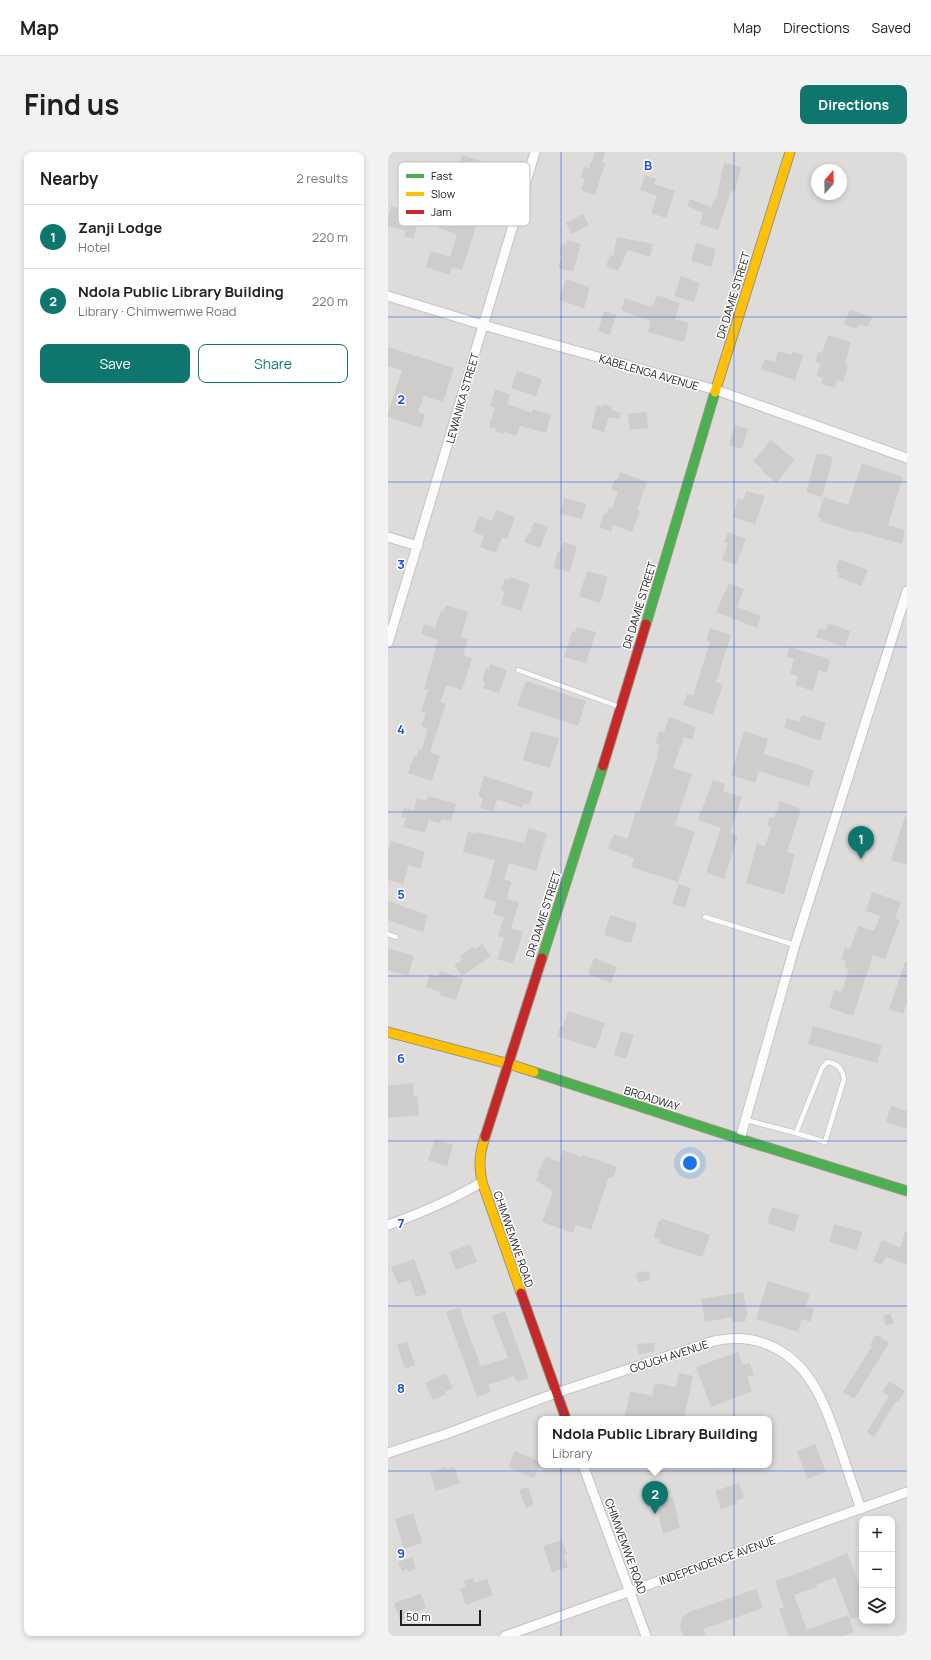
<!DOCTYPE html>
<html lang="en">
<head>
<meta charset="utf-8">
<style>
	body { margin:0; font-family:Manrope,sans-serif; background:#f2f2f2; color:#202124 }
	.controls { position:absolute; right:12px; bottom:12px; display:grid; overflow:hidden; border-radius:8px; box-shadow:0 2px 6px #0003 }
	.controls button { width:36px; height:36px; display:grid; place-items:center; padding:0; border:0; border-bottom:1px solid #e0e0e0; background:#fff; color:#202124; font:20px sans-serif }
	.compass { position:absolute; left:423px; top:12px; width:36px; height:36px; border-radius:50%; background:#fff; box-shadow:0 2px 6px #0003; rotate:20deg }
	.scale { position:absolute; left:12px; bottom:10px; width:81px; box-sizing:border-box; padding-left:4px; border:2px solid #202020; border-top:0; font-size:11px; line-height:14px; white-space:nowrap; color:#202020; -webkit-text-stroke:3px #fff; paint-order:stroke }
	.you { position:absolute; left:302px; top:1011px; width:14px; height:14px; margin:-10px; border:3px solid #fff; border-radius:50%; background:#1a73e8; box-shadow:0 0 0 6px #1a73e833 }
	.badge { display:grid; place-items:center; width:26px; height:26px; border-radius:50%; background:#0f766e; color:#fff; font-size:13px; font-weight:700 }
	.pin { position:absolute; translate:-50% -33px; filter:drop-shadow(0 1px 2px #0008) }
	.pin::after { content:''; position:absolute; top:21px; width:14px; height:12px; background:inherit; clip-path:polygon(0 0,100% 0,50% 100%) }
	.popup { position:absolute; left:150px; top:1264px; width:234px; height:52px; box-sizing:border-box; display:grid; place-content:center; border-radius:8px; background:#fff; filter:drop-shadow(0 1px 3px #0005); font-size:13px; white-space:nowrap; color:#757577 }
	.popup b { font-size:15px; color:#202124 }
	.popup::after { content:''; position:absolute; left:50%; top:100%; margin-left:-8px; border:8px solid transparent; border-top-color:#fff }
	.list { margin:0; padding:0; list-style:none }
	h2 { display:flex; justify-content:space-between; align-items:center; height:52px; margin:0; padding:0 16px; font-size:17px }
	h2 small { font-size:13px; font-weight:400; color:#757577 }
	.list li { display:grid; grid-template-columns:26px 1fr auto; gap:12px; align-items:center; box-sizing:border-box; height:64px; padding:0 16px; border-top:1px solid #e0e0e0 }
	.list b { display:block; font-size:15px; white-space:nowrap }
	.list p { margin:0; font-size:13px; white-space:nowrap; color:#757577 }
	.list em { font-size:13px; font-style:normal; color:#757577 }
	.actions { display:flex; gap:8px; padding:12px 16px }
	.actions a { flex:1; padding:9px 0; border:1px solid #0f766e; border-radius:8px; text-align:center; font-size:14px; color:#0f766e }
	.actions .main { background:#0f766e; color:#fff }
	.icon { flex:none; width:22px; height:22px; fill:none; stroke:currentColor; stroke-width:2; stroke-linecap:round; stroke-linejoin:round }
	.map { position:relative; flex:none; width:519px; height:1484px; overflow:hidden; border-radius:8px }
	header { display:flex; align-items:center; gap:24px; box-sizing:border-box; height:56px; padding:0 20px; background:#fff; border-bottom:1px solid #e0e0e0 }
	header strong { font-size:19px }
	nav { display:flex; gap:22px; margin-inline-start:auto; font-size:14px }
	.intro { display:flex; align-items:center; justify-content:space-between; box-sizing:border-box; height:96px; padding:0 24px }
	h1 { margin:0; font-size:28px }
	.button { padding:10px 18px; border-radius:8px; background:#0f766e; color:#fff; font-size:14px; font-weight:700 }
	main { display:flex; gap:24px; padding:0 24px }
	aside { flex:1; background:#fff; border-radius:8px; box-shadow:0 2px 6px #0003 }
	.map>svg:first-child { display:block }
	.residential { fill:#dddcdb; fill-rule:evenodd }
	.building { fill:#cfcdcb }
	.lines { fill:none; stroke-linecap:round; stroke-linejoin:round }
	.lane-casing { stroke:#c4c3c2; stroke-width:6 }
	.street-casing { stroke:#c4c3c2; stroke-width:11 }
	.fast-casing { stroke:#959683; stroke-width:11 }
	.slow-casing { stroke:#959683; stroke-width:11 }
	.jam-casing { stroke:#959683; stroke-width:11 }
	.lane { stroke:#fcfcfc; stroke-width:4.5 }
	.street { stroke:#fcfcfc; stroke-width:9 }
	.fast { stroke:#4caf50; stroke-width:9 }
	.slow { stroke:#ffc107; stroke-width:9 }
	.jam { stroke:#c62828; stroke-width:9 }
	.grid { fill:none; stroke:#1d4ed8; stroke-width:1; stroke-opacity:0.55 }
	.labels { text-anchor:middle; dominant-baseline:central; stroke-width:3; stroke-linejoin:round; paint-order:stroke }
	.street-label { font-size:11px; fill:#202020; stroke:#fff }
	.key { fill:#fff; stroke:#bcbcbc; stroke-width:1 }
	.key-label { font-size:11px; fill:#202020 }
	.grid-label { font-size:13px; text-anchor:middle; font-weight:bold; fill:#1d4ed8; stroke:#fff; stroke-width:3; stroke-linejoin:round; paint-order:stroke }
</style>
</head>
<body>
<header>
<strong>Map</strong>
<nav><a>Map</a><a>Directions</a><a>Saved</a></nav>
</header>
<div class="intro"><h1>Find us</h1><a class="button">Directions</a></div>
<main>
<aside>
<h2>Nearby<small>2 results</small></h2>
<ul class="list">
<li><span class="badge">1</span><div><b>Zanji Lodge</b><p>Hotel</p></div><em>220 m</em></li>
<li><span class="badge">2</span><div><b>Ndola Public Library Building</b><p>Library · Chimwemwe Road</p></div><em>220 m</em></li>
</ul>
<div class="actions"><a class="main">Save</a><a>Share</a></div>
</aside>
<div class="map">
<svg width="519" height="1484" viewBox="0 0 519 1484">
	<rect width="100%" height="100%" fill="#eeecea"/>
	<path class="residential" d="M0,0H519V1484H0ZM429,18H453V42H429ZM153,1267H381V1313H153ZM474,1367H504V1469H474Z"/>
	<path class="building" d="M207,0H217L214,10L217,11L207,43L193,38L197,26L193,25L196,15L201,16Z
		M74,3L108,14L74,118L64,115L61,123L38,115L43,99L62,105L69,82L50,76L62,39L81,45L89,22L70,16Z
		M336,11L353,15L347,40L343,39L330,78L312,72L315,61L299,54L302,47L323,55L326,47L328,48Z
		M257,23L268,27L266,32L287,39L278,66L263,61L269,44L252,38Z
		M3,54L32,64L25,87L16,84L18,79L0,74V65Z
		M195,62L201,73L184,82L178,71Z
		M229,85L265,92L262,105L240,98L230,119L218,114L222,103L225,104Z
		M179,88L193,92L185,120L170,116L174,104H171L174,92L178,93Z
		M308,91L328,97L323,115L303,109Z
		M293,124L312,131L306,150L286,144Z
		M178,127L202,135L196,156L171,148Z
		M269,143L292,151L287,167L301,171L296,190L260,180L263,169L233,158L237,146L263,155V153L265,154Z
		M462,157L484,166L479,175L471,172L468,177L456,172Z
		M216,159L228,163L222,183L210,179Z
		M440,183L463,190L457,212L460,213L455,230L449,228L447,236L433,232L435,226L429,224L432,212L427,210L430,200L434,201Z
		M0,195L66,216L55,250L36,244L30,260L37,262L33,276L0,265V261L14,218L0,214Z
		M390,199L403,203L405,199L415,203L407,228L373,217L377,207L387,210Z
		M129,219L154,227L148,244L123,236Z
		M107,237L122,243L119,252L144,261L145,257L163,263L158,281L132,274L128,284L116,280V282L107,279L108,277L101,275L107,256L102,254Z
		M215,252L224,255L223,258L233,261L231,267L221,265L216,280L203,276L209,253L214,255Z
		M259,260L260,276L242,278L240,262Z
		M347,273L360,277L354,297L341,293Z
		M383,288L407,308L388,331L374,319L375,318L365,309Z
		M429,301L445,305L434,345L418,340Z
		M474,311L515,325L500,373L517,378L514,392L469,379V381L432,369L433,367L430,365L436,345L460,353Z
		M232,320L259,330L249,358L252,359L244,380L225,373L223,380L211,375L216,362L218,363L221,355L224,356L230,340L223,337L227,327L229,328Z
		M358,339L377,344L367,372L345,365L350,346L355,348Z
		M176,346L198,352L194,367L172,362Z
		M108,358L127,365L119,387L114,385L108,401L92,395L96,384L85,380L91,364L104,369Z
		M146,370L160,375L152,396L136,390L140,381L142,382Z
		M340,380L358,387L348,413L334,408L340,391L336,390Z
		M175,390L189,394L182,420L166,416L170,399L172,400Z
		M451,407L480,418L473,434L450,425L451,421L448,419L450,416L448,415Z
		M199,419L220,425L212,451L191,444Z
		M122,425L142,432L133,459L113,452L117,439L113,438L117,426L121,428Z
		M341,431L356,437L349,455L373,464L369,476L328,460Z
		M58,453L80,460L73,485L80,487L75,503L84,506L74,538L58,533L53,550L58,552L42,600L52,604L44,629L20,621L26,604L29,605L31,597L33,598L40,577L33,574L38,561L33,560L40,538L36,537L50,488L33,482L36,472L47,476L53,459L55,460Z
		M440,471L462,479L457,495L428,485L431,476L438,478Z
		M189,475L208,480L198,511L176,505L184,479L187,480Z
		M322,476L343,483L328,530L335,532L325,563L295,553L299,542L305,544L322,490L318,489Z
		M401,495L442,507L439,521L431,518L425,539L407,533L410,524L402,522L406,507L399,505Z
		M102,512L119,518L111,541L95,536L97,530L94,529L98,516L101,517Z
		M138,529L198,549L190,574L129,554Z
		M414,563L438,571L432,589L396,576L399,566L411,570Z
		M281,565L308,575L304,588L296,585L285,616L304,622L287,673L307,680L290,730L243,715L246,706L220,697L226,682L239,687L248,660L251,661L270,603H269L272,593L267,591L271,579L276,580Z
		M143,579L171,586L162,616L135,608Z
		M356,579L380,587L376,602L426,618L421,635L371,619L367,631L343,623Z
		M96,624L145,640L141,653L136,651L134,656L109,647L105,660L92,656L95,646L90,644Z
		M325,628L337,632L335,639L354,645L342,681L350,684L336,727L318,721L333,676L310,668Z
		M40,644L68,652L63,669L53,667L52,671L41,668L37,681L15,675L18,666L13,665L16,656L26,658L29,646L39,649Z
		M392,649L413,657L399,700L407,702L396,742L358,731L369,691L377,694L383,675L379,673L382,665L386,666Z
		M517,664L519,665V713L503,708Z
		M141,676L159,682L148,719L121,711L116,727L123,730L119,747L131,750L123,776L135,780L125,812L109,807L116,786L110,784L116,765L105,762L109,750L96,746L107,708L75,700L80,680L89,682V680L136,691Z
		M3,689L37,700L32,717L21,713L15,732L0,728V699Z
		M291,732L303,736L297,756L284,752Z
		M484,740L513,750L507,767L512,768L497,807L485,803L465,864L441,856L446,838L454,840L461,817L456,815L458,809L453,807L457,796L462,797L470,774L486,779L492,764L478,759Z
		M0,749L40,763L35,780L0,768Z
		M222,763L249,771L243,791L216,783Z
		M94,792L103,804L74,824L66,813L74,808L72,804L85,795L87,797Z
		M0,796L26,804L20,824L0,818Z
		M206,806L229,815L223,831L200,822Z
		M517,810H519V851L515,862L501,857Z
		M52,819L75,827L68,848L51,843L52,840L38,835L42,822L50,825Z
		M180,859L217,871L208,897L169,884L172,875H175Z
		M425,874L494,893L489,911L420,892Z
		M233,879L246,883L238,907L226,903Z
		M25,931L26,944H29L31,963L0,966V934Z
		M503,954L519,959V977L498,970Z
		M47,987L65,993L59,1014L40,1008Z
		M175,998L194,1005L195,1003L229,1015L225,1026L221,1025L203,1078L188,1073L185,1081L154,1070L165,1040L148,1028L151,1023L149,1022L158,1004L171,1010Z
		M384,1055L411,1063L406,1080L379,1071Z
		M275,1067L322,1083L314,1105L271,1091L272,1087L266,1085L270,1070Z
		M446,1072L474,1080L469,1098L441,1090Z
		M517,1080H519V1113L498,1105L494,1113L485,1109L494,1088L512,1096Z
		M82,1092L89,1110L68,1118L61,1100Z
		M26,1107L39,1142L28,1145L22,1128L10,1132L3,1115Z
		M261,1119L262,1128L250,1130L248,1121Z
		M380,1129L422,1142L418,1154L426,1157L422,1170L414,1167L410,1180L368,1167Z
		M355,1140L360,1165L357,1164L358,1169L345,1171L344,1165L317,1170L313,1147Z
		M72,1155L76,1170L93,1214L120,1206L104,1164L117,1159L141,1226L129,1230L126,1224L100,1233L103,1240L89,1245L58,1160Z
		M502,1161L506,1171L498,1174L495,1164Z
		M487,1184H491L501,1191L466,1247L455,1240L484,1194L482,1193Z
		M19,1190L27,1213L17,1217L9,1193Z
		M266,1191L267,1199L251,1203L249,1192Z
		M350,1200L355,1213L362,1211L366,1223L359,1225L364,1239L323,1255L308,1215Z
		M58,1221L65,1236L57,1240L58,1242L45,1248L37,1231Z
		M291,1221L305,1224L296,1267L274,1264V1267H236L242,1239L264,1244L267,1231L288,1235Z
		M501,1229L517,1239L510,1250L508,1249L486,1285L479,1280L501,1244L494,1240Z
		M427,1292L438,1320L419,1327L409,1299Z
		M127,1299L153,1310L146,1326L120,1315Z
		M57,1315L58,1318L66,1315L72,1331L48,1339L42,1321Z
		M351,1331L356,1346L348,1349L349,1352L333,1357L327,1339Z
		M140,1335L146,1353L138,1356L131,1338Z
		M285,1345L292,1376L275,1382L268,1351Z
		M25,1361L34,1391L16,1397L7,1367Z
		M174,1388L179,1402L176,1403L180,1415L164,1420L155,1394Z
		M459,1401L474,1439V1463L463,1467L447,1425L428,1433L429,1435L406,1443L419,1478L460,1463L466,1480L456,1484H401L391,1457L396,1455L387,1429L424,1416Z
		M24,1405L28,1417L20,1420L19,1417L14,1419L10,1410Z
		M85,1426L87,1431L99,1427L105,1443L78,1453L72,1437L78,1435L76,1429Z
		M368,1437L375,1456L315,1477L318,1484H295L292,1475L294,1465L301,1460Z
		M33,1442L38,1456L27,1460L28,1462L12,1468L6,1451Z"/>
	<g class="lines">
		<defs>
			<path id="lane" d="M130,518L232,555
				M317,765L407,793
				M0,782L8,785
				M358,968L408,981L434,916L439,910C450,911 454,917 456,927L437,990L408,981"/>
			<path id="street" d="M0,144L95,173L328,238L519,306
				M0,385L30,394
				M0,491L147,0
				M352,987L407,793L519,439
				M0,1073C33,1061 64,1048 94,1030
				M0,1301L58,1282L168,1241L326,1189C371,1179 408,1200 429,1239C438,1255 444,1273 450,1290C458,1313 465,1335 473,1357
				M195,1313L258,1484
				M117,1484L519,1340"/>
			<path id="fast" d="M258,472L327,240
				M154,806L215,614
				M146,920L352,987L519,1039"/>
			<path id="slow" d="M327,240L402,0
				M0,880L121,912L146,920
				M97,985C91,1003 91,1012 94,1030L133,1141"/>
			<path id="jam" d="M215,614L258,472
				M97,985L154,806
				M133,1141L178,1267"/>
		</defs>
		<use href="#lane" class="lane-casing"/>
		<use href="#street" class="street-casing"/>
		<use href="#fast" class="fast-casing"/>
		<use href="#slow" class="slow-casing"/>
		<use href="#jam" class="jam-casing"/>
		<use href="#lane" class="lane"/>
		<use href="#street" class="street"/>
		<use href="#fast" class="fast"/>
		<use href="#slow" class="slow"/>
		<use href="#jam" class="jam"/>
	</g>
	<path class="grid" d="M173,0V1484M346,0V1484M0,165H519M0,330H519M0,495H519M0,660H519M0,824H519M0,989H519M0,1154H519M0,1319H519"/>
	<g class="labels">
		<g class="street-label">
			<text transform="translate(345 143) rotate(-73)">DR DAMIE STREET</text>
			<text transform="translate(261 220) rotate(16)">KABELENGA AVENUE</text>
			<text transform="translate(74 246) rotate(-74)">LEWANIKA STREET</text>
			<text transform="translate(251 453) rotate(-73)">DR DAMIE STREET</text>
			<text transform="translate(155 762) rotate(-72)">DR DAMIE STREET</text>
			<text transform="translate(264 946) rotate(18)">BROADWAY</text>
			<text transform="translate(126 1087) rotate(71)">CHIMWEMWE ROAD</text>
			<text transform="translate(281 1204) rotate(-18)">GOUGH AVENUE</text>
			<text transform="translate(238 1394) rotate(70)">CHIMWEMWE ROAD</text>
			<text transform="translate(329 1408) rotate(-20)">INDEPENDENCE AVENUE</text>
		</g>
	</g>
	<rect x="10" y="10" width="132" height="64" rx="6" class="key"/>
	<rect x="18" y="22" width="18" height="4" fill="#4caf50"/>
	<rect x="18" y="40" width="18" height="4" fill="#ffc107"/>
	<rect x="18" y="58" width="18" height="4" fill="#c62828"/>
	<g class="key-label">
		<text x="43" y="28">Fast</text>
		<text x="43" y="46">Slow</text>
		<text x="43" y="64">Jam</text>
	</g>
	<g class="grid-label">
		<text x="260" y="18">B</text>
		<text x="13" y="252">2</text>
		<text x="13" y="417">3</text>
		<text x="13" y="582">4</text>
		<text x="13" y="747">5</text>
		<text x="13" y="911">6</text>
		<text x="13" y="1076">7</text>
		<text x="13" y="1241">8</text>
		<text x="13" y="1406">9</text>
	</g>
</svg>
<div class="controls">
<button>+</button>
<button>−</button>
<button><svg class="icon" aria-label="layers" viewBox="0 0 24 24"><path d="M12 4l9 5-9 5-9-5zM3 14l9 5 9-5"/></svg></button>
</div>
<svg class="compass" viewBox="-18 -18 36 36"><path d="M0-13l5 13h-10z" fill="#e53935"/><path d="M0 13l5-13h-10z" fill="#757577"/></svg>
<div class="scale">50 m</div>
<div class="you"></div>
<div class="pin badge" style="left:473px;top:707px">1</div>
<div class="pin badge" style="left:267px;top:1362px">2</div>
<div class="popup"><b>Ndola Public Library Building</b>Library</div>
</div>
</main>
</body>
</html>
